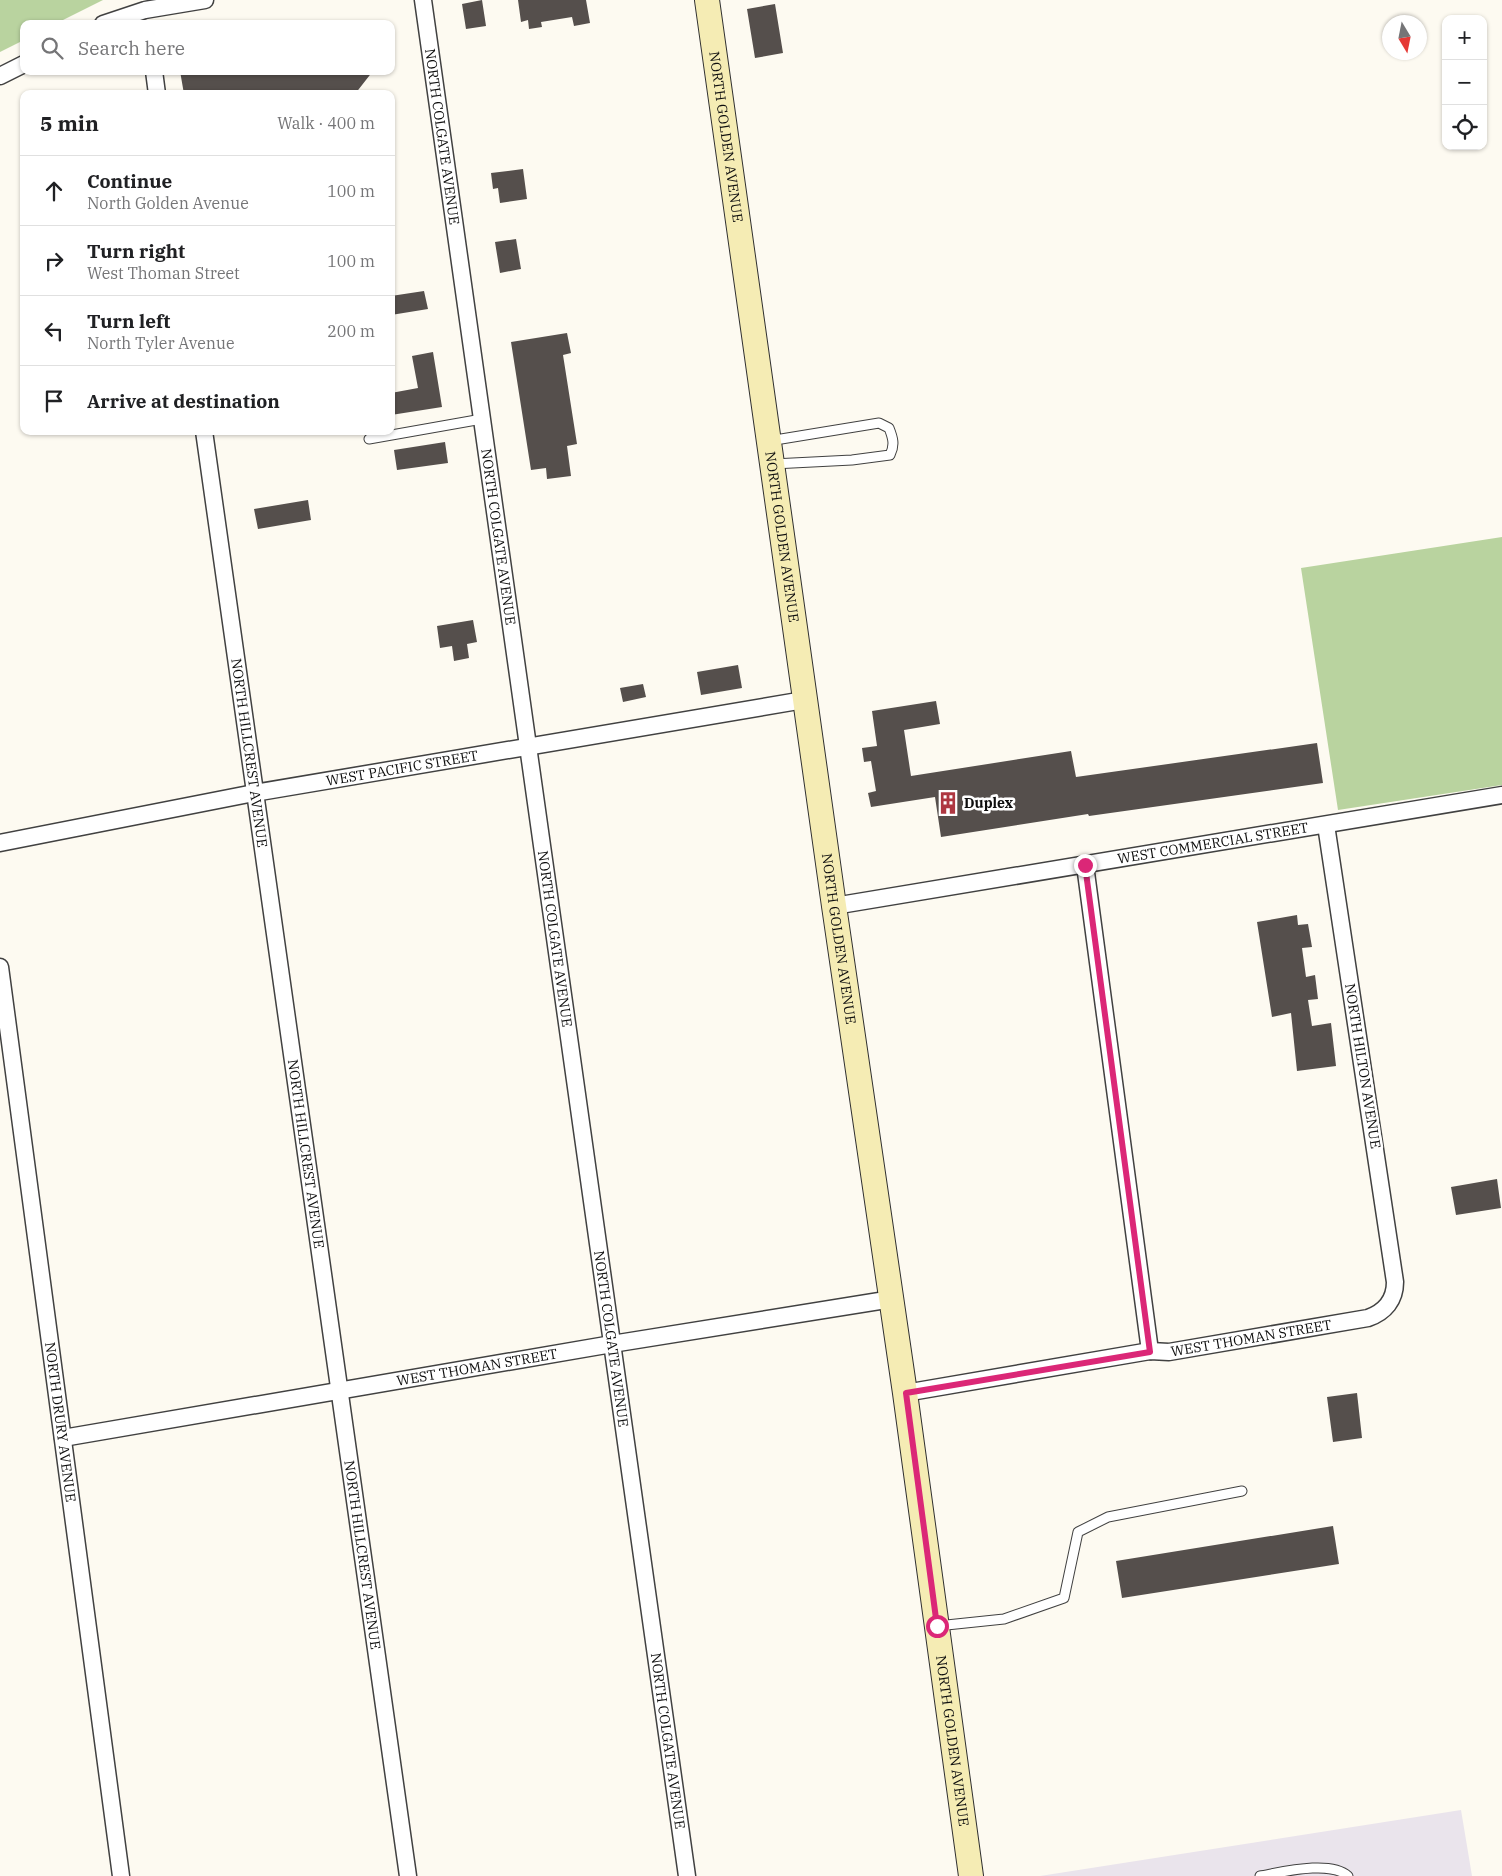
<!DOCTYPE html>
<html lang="en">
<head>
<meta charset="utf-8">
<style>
	body { margin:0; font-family:"IBM Plex Serif",serif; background:#f2f2f2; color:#202124 }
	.controls { position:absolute; right:15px; top:15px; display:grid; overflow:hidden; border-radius:10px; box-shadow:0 1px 4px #0004 }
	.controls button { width:45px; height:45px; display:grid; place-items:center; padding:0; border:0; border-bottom:1px solid #e0e0e0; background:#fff; color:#202124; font:25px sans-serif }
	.compass { position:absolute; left:1382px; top:15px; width:45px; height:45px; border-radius:50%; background:#fff; box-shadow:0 1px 4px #0004; rotate:170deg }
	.stop { position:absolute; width:15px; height:15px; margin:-11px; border:4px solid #db2777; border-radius:50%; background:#fff }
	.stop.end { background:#db2777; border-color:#fff; box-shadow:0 1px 5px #0008 }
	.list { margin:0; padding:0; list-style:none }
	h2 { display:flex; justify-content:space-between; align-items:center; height:65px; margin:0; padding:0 20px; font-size:21px }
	h2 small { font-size:16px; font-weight:400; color:#757577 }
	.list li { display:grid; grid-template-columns:32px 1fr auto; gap:15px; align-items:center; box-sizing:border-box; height:70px; padding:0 20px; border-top:1px solid #e0e0e0 }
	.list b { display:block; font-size:19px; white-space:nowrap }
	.list p { margin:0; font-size:16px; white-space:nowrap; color:#757577 }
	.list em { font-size:16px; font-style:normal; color:#757577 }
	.icon { flex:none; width:28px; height:28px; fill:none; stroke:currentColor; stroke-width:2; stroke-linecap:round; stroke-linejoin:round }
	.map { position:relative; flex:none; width:1502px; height:1876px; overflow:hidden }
	.search { position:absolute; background:#fff; box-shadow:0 1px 4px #0004; left:20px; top:20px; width:375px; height:55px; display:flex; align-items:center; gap:12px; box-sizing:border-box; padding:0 18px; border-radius:10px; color:#757577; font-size:19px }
	.panel { position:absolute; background:#fff; box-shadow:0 1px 4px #0004; left:20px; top:90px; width:375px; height:345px; border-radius:10px }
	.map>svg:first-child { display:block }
	.industrial { fill:#eae4ec }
	.forest { fill:#b9d39f }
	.building { fill:#554f4c }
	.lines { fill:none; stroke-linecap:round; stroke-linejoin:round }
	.lane-casing { stroke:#414141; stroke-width:11 }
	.street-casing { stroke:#414141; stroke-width:19 }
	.secondary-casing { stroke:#303030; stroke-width:26 }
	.lane { stroke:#fff; stroke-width:9 }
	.street { stroke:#fff; stroke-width:16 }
	.secondary { stroke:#f5ecb4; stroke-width:24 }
	.route { stroke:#db2777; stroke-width:6 }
	.labels { text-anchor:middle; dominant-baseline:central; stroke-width:5; stroke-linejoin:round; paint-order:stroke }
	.street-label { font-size:14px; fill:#0e0e0e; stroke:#fff }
	.poi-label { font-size:14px; font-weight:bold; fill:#0e0e0e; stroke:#fff; text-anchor:start }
</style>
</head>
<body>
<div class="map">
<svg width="1502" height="1876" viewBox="0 0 1502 1876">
	<rect width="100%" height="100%" fill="#fdfaf1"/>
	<path class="industrial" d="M1461,1810L1472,1876H1040Z"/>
	<path class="forest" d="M0,0H103L55,24H24V40L0,52Z
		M1502,537V785L1338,810L1301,568Z"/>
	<path class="building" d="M482,0L486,26L466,29L462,4Z
		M518,0H586L590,23L574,26L572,17L541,22L542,27L529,29L528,20L521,22Z
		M775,4L783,53L755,58L747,9Z
		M180,71H373L355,94H315L309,90L282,94H184Z
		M523,169L527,199L500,203L498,188L493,189L491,173Z
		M516,239L521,269L500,273L495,242Z
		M424,291L428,309L391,315V296Z
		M567,333L571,353L563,355L577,444L567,446L571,476L547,479L546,468L531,470L511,342Z
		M433,352L442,407L391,415V393L418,388L412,356Z
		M445,442L448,463L397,470L394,450Z
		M308,500L311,520L258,529L254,509Z
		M473,620L477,642L467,644L469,658L454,661L452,646L440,648L437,626Z
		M738,665L742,688L701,695L697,672Z
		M643,684L646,697L623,702L620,688Z
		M936,701L940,724L904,730L911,776L1071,751L1076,777L1317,743L1323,783L1089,816L1088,814L941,837L935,797L871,807L868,793L876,791L871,761L864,762L862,748L877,746L872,711Z
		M1297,915L1298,925L1308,924L1312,947L1302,948L1306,977L1315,975L1318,999L1308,1000L1312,1026L1331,1023L1336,1066L1297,1071L1291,1013L1272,1017L1257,922Z
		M1497,1179L1501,1208L1456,1215L1451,1187Z
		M1357,1393L1362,1438L1333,1442L1327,1397Z
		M1333,1526L1339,1564L1122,1598L1116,1561Z"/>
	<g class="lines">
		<defs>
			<path id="lane" d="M369,439L482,419
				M769,441L879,423L889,428C893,438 895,445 890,455L852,460L773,464
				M937,1626L1004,1619L1064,1598L1078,1532L1108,1517L1242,1491
				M1260,1876C1283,1872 1330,1860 1348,1876"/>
			<g id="street">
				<path id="s1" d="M423,0L687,1876"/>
				<path d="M103,24L145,10L205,0"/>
				<path d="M154,71L157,94"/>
				<path d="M0,76L24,64"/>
				<path id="s2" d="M204,431L408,1876"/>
				<path id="s3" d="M0,843L254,793L804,700"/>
				<path d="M1085,865L1150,1351"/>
				<path id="s4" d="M834,906L1502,795"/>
				<path id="s5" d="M0,967L121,1876"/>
				<path id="s6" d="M905,1393L1150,1351L1169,1352L1368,1318C1385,1312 1395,1300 1395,1282L1326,825"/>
				<path id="s7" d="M63,1438L612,1344L892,1299"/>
			</g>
			<g id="secondary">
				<path id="s8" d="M707,0L834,906L905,1393L971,1876"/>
			</g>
		</defs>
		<use href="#lane" class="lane-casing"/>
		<use href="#street" class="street-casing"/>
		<use href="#secondary" class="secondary-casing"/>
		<use href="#lane" class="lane"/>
		<use href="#street" class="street"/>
		<use href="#secondary" class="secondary"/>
	</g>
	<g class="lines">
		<path class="route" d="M937,1626L906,1393L1150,1352L1085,865"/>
	</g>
	<defs>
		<symbol id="building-bare" viewBox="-9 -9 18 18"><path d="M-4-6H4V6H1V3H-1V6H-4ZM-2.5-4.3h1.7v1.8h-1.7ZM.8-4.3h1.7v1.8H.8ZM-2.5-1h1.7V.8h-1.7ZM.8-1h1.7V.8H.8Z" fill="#ae3741" stroke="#fff" stroke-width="2.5" paint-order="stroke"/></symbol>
	</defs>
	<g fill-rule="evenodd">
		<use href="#building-bare" x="932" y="787" width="32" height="32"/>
	</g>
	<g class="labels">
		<g class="street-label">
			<text stroke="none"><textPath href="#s1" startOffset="138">NORTH COLGATE AVENUE</textPath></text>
			<text stroke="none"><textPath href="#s8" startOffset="138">NORTH GOLDEN AVENUE</textPath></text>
			<text stroke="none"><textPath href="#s1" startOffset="542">NORTH COLGATE AVENUE</textPath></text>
			<text stroke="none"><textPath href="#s8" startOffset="542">NORTH GOLDEN AVENUE</textPath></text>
			<text stroke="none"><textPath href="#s2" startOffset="325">NORTH HILLCREST AVENUE</textPath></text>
			<text stroke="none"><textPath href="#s3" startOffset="409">WEST PACIFIC STREET</textPath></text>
			<text stroke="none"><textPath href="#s4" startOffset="384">WEST COMMERCIAL STREET</textPath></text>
			<text stroke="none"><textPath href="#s1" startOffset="948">NORTH COLGATE AVENUE</textPath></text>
			<text stroke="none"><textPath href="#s8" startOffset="948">NORTH GOLDEN AVENUE</textPath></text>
			<text transform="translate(1363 1066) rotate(81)">NORTH HILTON AVENUE</text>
			<text stroke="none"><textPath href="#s2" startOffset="730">NORTH HILLCREST AVENUE</textPath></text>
			<text stroke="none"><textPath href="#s6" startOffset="351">WEST THOMAN STREET</textPath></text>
			<text stroke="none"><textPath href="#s1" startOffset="1352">NORTH COLGATE AVENUE</textPath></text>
			<text stroke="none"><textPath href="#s7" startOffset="420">WEST THOMAN STREET</textPath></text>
			<text stroke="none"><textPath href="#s5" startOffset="459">NORTH DRURY AVENUE</textPath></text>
			<text stroke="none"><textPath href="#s2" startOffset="1135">NORTH HILLCREST AVENUE</textPath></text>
			<text stroke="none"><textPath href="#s1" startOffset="1758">NORTH COLGATE AVENUE</textPath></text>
			<text stroke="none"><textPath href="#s8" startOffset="1758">NORTH GOLDEN AVENUE</textPath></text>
		</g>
		<g class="poi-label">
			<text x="964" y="803">Duplex</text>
		</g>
	</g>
</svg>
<div class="controls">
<button>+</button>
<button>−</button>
<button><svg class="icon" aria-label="locate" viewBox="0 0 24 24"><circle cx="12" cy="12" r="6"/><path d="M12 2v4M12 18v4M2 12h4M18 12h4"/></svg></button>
</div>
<svg class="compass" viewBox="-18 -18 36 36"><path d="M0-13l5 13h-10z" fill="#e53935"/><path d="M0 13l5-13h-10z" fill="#757577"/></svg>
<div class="stop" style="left:937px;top:1626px"></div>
<div class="stop end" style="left:1085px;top:865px"></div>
<div class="search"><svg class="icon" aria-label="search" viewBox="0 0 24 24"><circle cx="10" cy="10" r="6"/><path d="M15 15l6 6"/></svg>Search here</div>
<section class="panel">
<h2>5 min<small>Walk · 400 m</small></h2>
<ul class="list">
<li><svg class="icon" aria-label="ahead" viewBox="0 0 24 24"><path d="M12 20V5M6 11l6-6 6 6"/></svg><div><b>Continue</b><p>North Golden Avenue</p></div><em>100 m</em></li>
<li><svg class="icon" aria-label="right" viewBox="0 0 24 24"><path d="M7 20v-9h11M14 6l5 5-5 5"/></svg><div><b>Turn right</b><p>West Thoman Street</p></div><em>100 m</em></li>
<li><svg class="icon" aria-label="left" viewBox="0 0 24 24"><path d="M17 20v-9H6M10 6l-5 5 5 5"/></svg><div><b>Turn left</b><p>North Tyler Avenue</p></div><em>200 m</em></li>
<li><svg class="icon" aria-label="arrive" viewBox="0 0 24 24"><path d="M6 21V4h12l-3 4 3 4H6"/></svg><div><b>Arrive at destination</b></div></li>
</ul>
</section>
</div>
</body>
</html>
